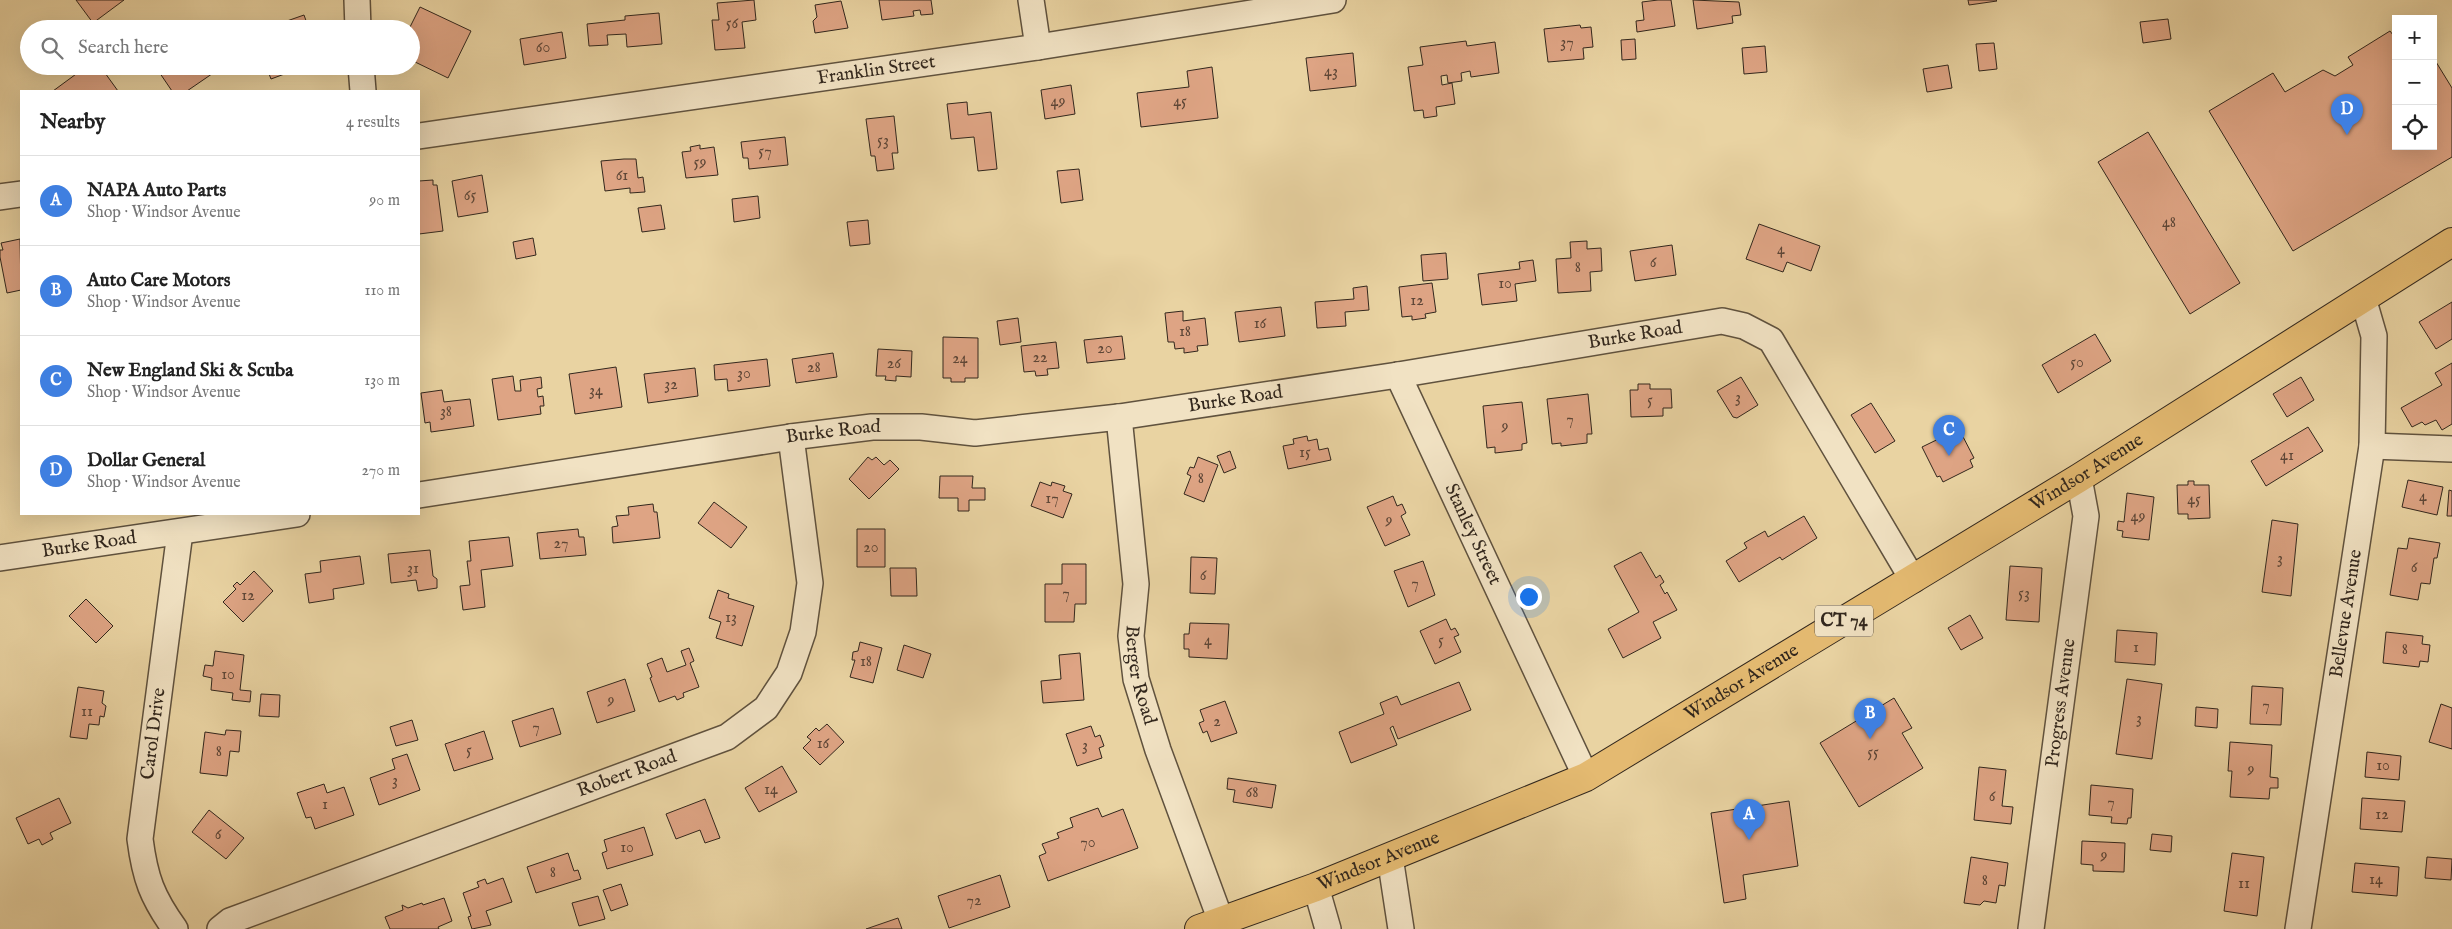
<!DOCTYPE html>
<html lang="en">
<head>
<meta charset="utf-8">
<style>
	body { margin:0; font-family:"IM FELL English",serif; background:#f2f2f2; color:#222 }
	.controls { position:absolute; right:15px; top:15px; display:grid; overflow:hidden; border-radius:0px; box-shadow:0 5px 20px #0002 }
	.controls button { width:45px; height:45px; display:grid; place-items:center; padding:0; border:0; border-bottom:1px solid #e0e0e0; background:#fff; color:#222; font:25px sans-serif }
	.you { position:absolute; left:1528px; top:596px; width:18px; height:18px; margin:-12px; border:4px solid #fff; border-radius:50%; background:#1a73e8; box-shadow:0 0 0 8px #1a73e833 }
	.badge { display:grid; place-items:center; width:32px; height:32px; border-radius:50%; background:#b45309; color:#fff; font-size:16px; font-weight:700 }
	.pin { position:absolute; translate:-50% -41px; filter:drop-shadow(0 1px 2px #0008) }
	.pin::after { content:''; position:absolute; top:26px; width:18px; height:15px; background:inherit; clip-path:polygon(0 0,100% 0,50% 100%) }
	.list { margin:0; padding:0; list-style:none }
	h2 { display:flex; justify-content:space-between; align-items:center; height:65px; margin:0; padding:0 20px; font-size:21px }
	h2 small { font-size:16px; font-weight:400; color:#767676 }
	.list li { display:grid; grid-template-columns:32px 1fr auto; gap:15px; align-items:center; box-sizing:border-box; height:90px; padding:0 20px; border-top:1px solid #e0e0e0 }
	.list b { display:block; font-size:19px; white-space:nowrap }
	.list p { margin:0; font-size:16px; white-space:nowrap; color:#767676 }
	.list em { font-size:16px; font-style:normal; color:#767676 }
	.icon { flex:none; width:28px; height:28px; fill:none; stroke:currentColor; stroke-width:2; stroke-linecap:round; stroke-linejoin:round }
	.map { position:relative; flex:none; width:2452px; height:929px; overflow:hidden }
	.search { position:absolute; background:#fff; box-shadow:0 5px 20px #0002; left:20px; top:20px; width:400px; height:55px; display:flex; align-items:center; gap:12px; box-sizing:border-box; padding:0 18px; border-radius:28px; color:#767676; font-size:19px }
	.panel { position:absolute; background:#fff; box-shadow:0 5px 20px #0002; left:20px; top:90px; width:400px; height:425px; border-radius:0px }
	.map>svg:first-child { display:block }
	.building { fill:#dea484; stroke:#32271d }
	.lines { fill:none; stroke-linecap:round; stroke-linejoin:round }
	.minor-casing { stroke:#60523e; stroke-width:28 }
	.major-casing { stroke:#32271d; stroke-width:30 }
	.minor { stroke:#f1e2c3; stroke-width:25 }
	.major { stroke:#e4ba71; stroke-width:28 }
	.labels { text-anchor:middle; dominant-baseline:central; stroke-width:4.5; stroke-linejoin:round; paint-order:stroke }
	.number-label { font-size:16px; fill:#5d4637 }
	.shield { fill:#f1e2c3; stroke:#6b5f4f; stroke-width:1 }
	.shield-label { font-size:18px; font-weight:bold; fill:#32271d }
	.street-label { font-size:19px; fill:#32271d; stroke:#f1e2c3 }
</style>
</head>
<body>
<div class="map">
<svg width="2452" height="929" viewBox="0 0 2452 929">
	<rect width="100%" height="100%" fill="#e9d3a2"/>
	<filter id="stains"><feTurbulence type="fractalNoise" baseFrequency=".004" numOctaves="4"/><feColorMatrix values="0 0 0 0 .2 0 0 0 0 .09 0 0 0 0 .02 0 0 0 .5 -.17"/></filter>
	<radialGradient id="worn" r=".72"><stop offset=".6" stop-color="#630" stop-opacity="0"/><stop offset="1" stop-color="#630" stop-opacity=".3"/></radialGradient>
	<path class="building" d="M76,0H124L93,23Z
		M754,0L756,20L742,22L745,48L715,50L712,20H719L717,3Z
		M879,0H931L933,14L921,15L920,10L913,11L914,16L882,20Z
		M1658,0H1671L1675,26L1637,32L1636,21L1644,20L1642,2Z
		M1693,0L1739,2L1741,15L1732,16L1733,23L1697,29Z
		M1968,0H1996L1997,1L1969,5Z
		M841,1L848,28L815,33L813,21L817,17L815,5Z
		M420,7L471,31L448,78L411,60V29H409Z
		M659,13L662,44L627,47L626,34L607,35L608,45L589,46L587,24L625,20V16Z
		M304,15L309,29H264Z
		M2168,19L2171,39L2143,43L2140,22Z
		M1580,25L1581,28L1591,27L1593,47L1583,48L1584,59L1548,62L1544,29Z
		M2390,31L2396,39V146H2433V57L2452,88V157L2293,251L2209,111L2273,73L2285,92L2323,70L2335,76L2353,65L2348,57Z
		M562,32L566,58L524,65L520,39Z
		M1635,39L1636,59L1622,60L1621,40Z
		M1466,41L1467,46L1495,42L1499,73L1471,77L1470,71L1461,73L1462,81L1448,83L1447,75L1441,76L1442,85L1452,83L1455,104L1436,107L1437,116L1424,118L1423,110L1414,111L1408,67L1423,65L1420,47Z
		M1994,43L1997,69L1979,71L1976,44Z
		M1765,46L1767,72L1744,74L1742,48Z
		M1353,53L1356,86L1310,91L1306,58Z
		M1948,65L1952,88L1927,92L1923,69Z
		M87,66H100L118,91H53Z
		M155,66H222V67L187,91H172Z
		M266,66H306L271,79Z
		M1212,67L1218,118L1141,127L1137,93L1189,87L1187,71Z
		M1071,85L1075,114L1045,119L1041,90Z
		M967,102L968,115L991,112L997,169L978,171L974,137L951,139L947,104Z
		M894,116L898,153H892L894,169L877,171L875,156H871L866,119Z
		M2148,132L2240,283L2190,314L2098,162Z
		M785,137L788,165L749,169L748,158H743L741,142Z
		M700,145V149L714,147L718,175L686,178L682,152L691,151L690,147Z
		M624,159H636L638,178L643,177L645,192L630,193V188L605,191L601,161Z
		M1079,169L1083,200L1061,203L1057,171Z
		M482,175L488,212L458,217L452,181Z
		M433,180V185H437L443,231L419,234V181Z
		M758,196L760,218L734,222L732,199Z
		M661,205L665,229L642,232L638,208Z
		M868,220L870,244L850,246L847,222Z
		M1759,224L1820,246L1811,271L1787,262L1783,272L1746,259Z
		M533,238L536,255L516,259L513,242Z
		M20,239L21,290L7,293L0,257V250H3L1,243Z
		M1587,241V249L1601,248L1602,271L1590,272L1591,291L1558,293L1556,259L1571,258L1570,242Z
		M1672,245L1676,275L1635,281L1630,251Z
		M1446,253L1448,279L1423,281L1421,255Z
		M1533,260L1536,281L1515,284L1517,301L1482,305L1478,274L1520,269L1519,262Z
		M1432,283L1436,312L1425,314L1426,318L1412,320V316L1402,317L1399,287Z
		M1367,286L1369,310L1345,312L1346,326L1317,328L1315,302L1354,299L1353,288Z
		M2452,302V339L2436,349L2419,322Z
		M1281,307L1285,336L1239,342L1235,312Z
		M1183,311V321L1205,318L1208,345L1197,346L1198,351L1184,353V348L1175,349L1174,342H1168L1165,313Z
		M1018,318L1021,342L1000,345L997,321Z
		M2095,334L2111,361L2058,393L2042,365Z
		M1122,336L1125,359L1087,363L1084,340Z
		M943,337L978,338V378H965V382H951V378H943Z
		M1056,342L1059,368L1047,369L1048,375L1036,376L1035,371L1024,372L1021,346Z
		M878,349L912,351L911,377L896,376V381L885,380L886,376H876Z
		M833,353L837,377L796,383L792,359Z
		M767,359L770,386L728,391L727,379L715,380L714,365Z
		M2452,363V424L2442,430L2436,420L2425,425L2422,422L2412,427L2401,408L2442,385L2435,373Z
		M616,367L622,407L575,414L569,374Z
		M695,368L698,396L648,403L644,374Z
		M513,376L515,391H521L520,380L541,377L542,388L537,389L538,397L543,396L544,406H540L541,414L498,420L492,379Z
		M1741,377L1758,405L1737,418L1733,417L1717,391Z
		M2301,377L2314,400L2287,417L2273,394Z
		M1638,384H1650V389H1671L1672,408H1663V416L1631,417L1630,390H1638Z
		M442,390L444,402L470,399L474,426L431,432L430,422L425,423L421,393Z
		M1588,394L1592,434H1587V443L1561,446V443L1552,444L1547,399Z
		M1522,402L1527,443L1522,444V450L1495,453V447L1487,448L1483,406Z
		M1871,403L1895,441L1875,453L1851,415Z
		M2308,427L2323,451L2266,486L2251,461Z
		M1959,429L1974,458L1970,460L1973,467L1943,482L1940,476L1937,477L1922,447Z
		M1307,436L1308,441L1317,439L1319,450L1328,448L1331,460L1288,469L1283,446L1294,444L1293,439Z
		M1230,451L1236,468L1224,473L1217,456Z
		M868,457L872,460L876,457L884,465L890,460L899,469L869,499L849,479Z
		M1198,457L1218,465L1204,502L1184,494L1191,476L1187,474L1190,467L1194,468Z
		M940,476H973L972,488H985V500H969V511H958V498H939Z
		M2408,480L2443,487L2437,515L2402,507Z
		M2188,481H2194V485H2209L2210,518L2188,519V514H2178L2177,485H2188Z
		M1040,482L1051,486L1052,482L1065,486L1063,491L1072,494L1063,518L1031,506Z
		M2449,490L2452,491V516H2447Z
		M2127,493L2154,497L2149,540L2122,537L2123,531L2117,530L2118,521L2124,522Z
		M1393,496L1397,506L1402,504L1406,513L1401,516L1410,535L1385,546L1367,507Z
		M714,502L747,527L731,548L698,523Z
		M653,504L654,512H657L660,538L613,543L612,527L618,526L616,516L629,515L628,507Z
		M1804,516L1817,538L1782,560L1780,557L1739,582L1726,561L1747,548L1744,543L1765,531L1768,537Z
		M2272,520L2298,524L2291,596L2262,592Z
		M578,529L579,537H584L586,555L540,559L537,533Z
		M857,529H885V567H857Z
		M509,537L513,566L481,570L485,607L463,610L460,586L470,585L467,561H471L469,541Z
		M2409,538L2440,543L2437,558H2434L2430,584L2421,583L2418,600L2390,595L2398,548L2407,549Z
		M430,550L433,576L437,579V588L418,591L416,580L391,583L388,554Z
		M1641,552L1656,578L1660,575L1664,582L1660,585L1665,594L1667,592L1677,610L1653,622L1661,638L1623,658L1608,629L1639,612L1614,566Z
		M360,556L364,584L333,589L334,599L309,603L305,574L321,572L320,561Z
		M1191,557L1217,558L1215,594L1190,593Z
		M1423,561L1435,595L1408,607L1394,571Z
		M1062,564H1086V604H1075L1074,622H1045V584H1062Z
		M2010,566L2042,568L2039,622L2006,620Z
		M890,568H916L917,596H891Z
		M254,571L273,591L243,622L223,602L236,589L233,586L237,582L240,585Z
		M718,590L729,594L728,598L754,606L742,646L716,638L721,622L709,618Z
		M86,599L113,626L96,643L69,616Z
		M1970,615L1983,638L1961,650L1948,628Z
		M1446,619L1451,630L1455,628L1459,635L1454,637L1461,652L1435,664L1420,631Z
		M1190,623L1229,624L1227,659L1189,657V649H1184V634H1189Z
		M2117,630L2157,633L2155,665L2115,662Z
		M2386,632L2423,636L2422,644L2430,645L2428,662L2420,661L2419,667L2383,663Z
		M860,642L882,648L873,683L850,677L855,660H852L853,652L858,651Z
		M904,645L931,654L923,678L897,670Z
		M689,648L694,661L690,663L699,687L683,693L684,697L677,700L675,696L659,702L650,678L652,677L647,664L662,658L667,672L686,665L681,651Z
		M215,651L244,655L240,690L251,691L250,702L232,700L233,693L211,690L212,678L203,676L205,665L213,666Z
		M1080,653L1084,700L1043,703L1041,681L1061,679L1059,655Z
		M625,679L635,711L597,723L587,692Z
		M2127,679L2162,684L2152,759L2116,754Z
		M1459,682L1471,710L1398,739L1393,726L1390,728L1397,745L1351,763L1339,732L1384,714L1380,703L1397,696L1401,705Z
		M2252,686L2283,688L2281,725L2250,724Z
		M78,687L104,691L102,703L106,706L104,717L100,716L99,725L89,724L87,739L70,737Z
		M261,694L280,695L279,717L259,716Z
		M1894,698L1912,728L1902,733L1923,768L1859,807L1820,743Z
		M1225,701L1237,733L1211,742L1207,731L1203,733L1199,723L1204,721L1200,710Z
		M2441,704L2452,708V749L2429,742Z
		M2196,707L2218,709L2217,728L2195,726Z
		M553,708L561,734L520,747L512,721Z
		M412,720L418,740L396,746L390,727Z
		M827,724L844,742L820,765L803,748L811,740L807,737L816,728L819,731Z
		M1091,726L1095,737L1100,735L1104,746L1099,748L1102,758L1077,766L1066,734Z
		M226,730L241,731L239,752L230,751L227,776L200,773L205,732L225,735Z
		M484,731L493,759L454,771L445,744Z
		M2230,742L2272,745L2270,777L2278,778V788H2270L2269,799L2230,797L2232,771H2228Z
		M2367,752L2401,756L2399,780L2365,777Z
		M407,754L420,790L379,805L370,778L395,769L392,759Z
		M782,766L797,792L759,812L745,788Z
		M1979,767L2006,770L2002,806L2013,807L2011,824L1974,820Z
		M1228,778L1276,785L1272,808L1233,802L1235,790L1227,789Z
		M324,784L327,793L344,787L354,815L315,829L311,817L306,818L297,793Z
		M2091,785L2133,789L2131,818H2128L2127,824L2111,823L2112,817L2089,815Z
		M59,798L71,823L50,833L53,839L42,845L39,839L28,844L16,818Z
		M2362,798L2405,801L2402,832L2360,829Z
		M705,799L720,838L705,843L700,830L676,839L666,814Z
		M1789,801L1798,866L1743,875L1746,899L1724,903L1711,813Z
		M1098,808L1102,817L1123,809L1138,848L1048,881L1039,856L1046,853L1042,844L1059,838L1057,833L1073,827L1070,818Z
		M209,810L244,838L226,859L192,832Z
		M644,827L653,855L607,869L602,853L607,851L604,840Z
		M2152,834L2172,836L2171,852L2150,850Z
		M2082,841L2125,843L2124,872L2093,871V865L2081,864Z
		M568,853L574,871L578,870L581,879L536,893L527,867Z
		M2232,853L2264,857L2257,916L2224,911Z
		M1971,857L2008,863L2005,886L1999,885L1996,903L1984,901L1980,905L1964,903Z
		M2427,857L2452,859L2451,880L2425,878Z
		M2355,863L2399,867L2397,896L2352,892Z
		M1000,875L1010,907L949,928L938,896Z
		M503,878L512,902L486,911L491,925L472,929L468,917L471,916L463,893L479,887L477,882L485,879L487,884Z
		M621,884L628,905L611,911L603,890Z
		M598,896L605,919L579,926L572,903Z
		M444,898L452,921L438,927L439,929H390L385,917L403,910L402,905L408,908L422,903L423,905Z
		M898,918L902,929H866Z"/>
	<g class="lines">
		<defs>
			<g id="minor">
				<path d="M357,0L358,29"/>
				<path d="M1031,0L1038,47"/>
				<path d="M361,66L363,91"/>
				<path id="s1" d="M419,136L1038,47L1333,0"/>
				<path d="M0,197L21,194"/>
				<path id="s2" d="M1398,375L1586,777"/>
				<path id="s3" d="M1119,417L1136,584L1131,636L1136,679L1158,750L1221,921"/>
				<path d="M2372,446L2452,449"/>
				<path id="s4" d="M419,495L791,437L872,427H921L975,433L1119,417L1398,375L1722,321L1744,326L1771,340L1913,580"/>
				<path id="s5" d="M0,558L297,514"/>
				<path d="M1390,857L1401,929"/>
				<path d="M1316,887L1328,929"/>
				<path id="s6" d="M175,929C152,897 145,878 140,839L180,532"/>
				<path id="s7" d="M220,929L230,921L727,737L766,708L789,673L803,632L810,583L791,437"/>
				<path id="s8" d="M2031,929L2086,516L2079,478"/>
				<path id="s9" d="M2298,929L2372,446L2374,336L2363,298"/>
			</g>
			<g id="major">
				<path id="s10" d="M1199,929L1316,887L1586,777L2079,478L2452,242"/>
			</g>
		</defs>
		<use href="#minor" class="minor-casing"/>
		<use href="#major" class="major-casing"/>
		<use href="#minor" class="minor"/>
		<use href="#major" class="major"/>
	</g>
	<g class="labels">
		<g class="number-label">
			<text x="732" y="24">56</text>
			<text x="1567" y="43">37</text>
			<text x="543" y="48">60</text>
			<text x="1331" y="72">43</text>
			<text x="1058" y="102">49</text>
			<text x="1180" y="102">45</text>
			<text x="883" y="141">53</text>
			<text x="765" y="152">57</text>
			<text x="700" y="163">59</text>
			<text x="622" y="176">61</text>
			<text x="470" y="196">65</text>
			<text x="2169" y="223">48</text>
			<text x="1781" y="250">4</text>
			<text x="1653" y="263">6</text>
			<text x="1578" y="268">8</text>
			<text x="1505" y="284">10</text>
			<text x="1417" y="301">12</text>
			<text x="1260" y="324">16</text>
			<text x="1185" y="332">18</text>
			<text x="1105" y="349">20</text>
			<text x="1040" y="358">22</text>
			<text x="960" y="359">24</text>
			<text x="2077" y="363">50</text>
			<text x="894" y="364">26</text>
			<text x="814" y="368">28</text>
			<text x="744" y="374">30</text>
			<text x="671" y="385">32</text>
			<text x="596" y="391">34</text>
			<text x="1738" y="398">3</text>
			<text x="1650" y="401">5</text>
			<text x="446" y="412">38</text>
			<text x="1570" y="420">7</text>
			<text x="1505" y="427">9</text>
			<text x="1305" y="453">15</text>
			<text x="2287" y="456">41</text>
			<text x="1201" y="479">8</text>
			<text x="2423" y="497">4</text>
			<text x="1052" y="499">17</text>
			<text x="2194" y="500">45</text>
			<text x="2138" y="517">49</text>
			<text x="1389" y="521">9</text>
			<text x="561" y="544">27</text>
			<text x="871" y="548">20</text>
			<text x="2280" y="559">3</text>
			<text x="2414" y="568">6</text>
			<text x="413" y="569">31</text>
			<text x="1203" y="576">6</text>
			<text x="1415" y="584">7</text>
			<text x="1066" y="594">7</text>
			<text x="2024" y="594">53</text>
			<text x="248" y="596">12</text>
			<text x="731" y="618">13</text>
			<text x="1208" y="641">4</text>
			<text x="1441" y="641">5</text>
			<text x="2136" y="648">1</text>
			<text x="2405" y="650">8</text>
			<text x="866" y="662">18</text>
			<text x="228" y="675">10</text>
			<text x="611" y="701">9</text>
			<text x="2266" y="706">7</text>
			<text x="87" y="712">11</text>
			<text x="2139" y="719">3</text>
			<text x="1217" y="722">2</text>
			<text x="536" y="728">7</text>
			<text x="823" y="744">16</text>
			<text x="1085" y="746">3</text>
			<text x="469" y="751">5</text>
			<text x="219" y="752">8</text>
			<text x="1873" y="753">55</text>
			<text x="2383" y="766">10</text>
			<text x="2251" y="770">9</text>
			<text x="395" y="781">3</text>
			<text x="771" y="790">14</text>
			<text x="1252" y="793">68</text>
			<text x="1992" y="797">6</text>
			<text x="2111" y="803">7</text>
			<text x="325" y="805">1</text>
			<text x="2382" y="815">12</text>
			<text x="218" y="835">6</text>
			<text x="1088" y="843">70</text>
			<text x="627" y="848">10</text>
			<text x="2104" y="856">9</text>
			<text x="553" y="873">8</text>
			<text x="2376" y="880">14</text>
			<text x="1985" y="881">8</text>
			<text x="2244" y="884">11</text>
			<text x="974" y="901">72</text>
		</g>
		<rect class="shield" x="1815" y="605.5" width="58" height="31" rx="4"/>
		<g class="shield-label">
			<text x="1844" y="621">CT 74</text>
		</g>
		<g class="street-label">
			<text stroke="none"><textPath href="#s1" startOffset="462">Franklin Street</textPath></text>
			<text stroke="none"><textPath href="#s4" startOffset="1229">Burke Road</textPath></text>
			<text stroke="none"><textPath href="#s4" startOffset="824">Burke Road</textPath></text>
			<text stroke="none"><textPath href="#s4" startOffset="419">Burke Road</textPath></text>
			<text stroke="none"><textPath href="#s10" startOffset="1002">Windsor Avenue</textPath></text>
			<text stroke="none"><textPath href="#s2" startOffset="176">Stanley Street</textPath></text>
			<text stroke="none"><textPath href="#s5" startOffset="90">Burke Road</textPath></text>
			<text stroke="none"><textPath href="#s9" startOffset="319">Bellevue Avenue</textPath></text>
			<text stroke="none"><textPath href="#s3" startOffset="260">Berger Road</textPath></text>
			<text stroke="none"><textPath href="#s10" startOffset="598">Windsor Avenue</textPath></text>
			<text stroke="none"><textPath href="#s8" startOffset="228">Progress Avenue</textPath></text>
			<text stroke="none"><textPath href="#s6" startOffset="204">Carol Drive</textPath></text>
			<text stroke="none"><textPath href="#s7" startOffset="436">Robert Road</textPath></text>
			<text stroke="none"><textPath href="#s10" startOffset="192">Windsor Avenue</textPath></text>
		</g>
	</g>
	<rect width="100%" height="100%" filter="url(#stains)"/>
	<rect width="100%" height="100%" fill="url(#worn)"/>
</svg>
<div class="controls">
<button>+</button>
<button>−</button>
<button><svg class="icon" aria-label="locate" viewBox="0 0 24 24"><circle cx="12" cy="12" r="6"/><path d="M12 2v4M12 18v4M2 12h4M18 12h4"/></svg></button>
</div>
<div class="you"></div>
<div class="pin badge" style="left:1749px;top:840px;background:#3f7fe0">A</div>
<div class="pin badge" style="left:1870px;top:739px;background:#3f7fe0">B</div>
<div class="pin badge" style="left:1949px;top:456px;background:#3f7fe0">C</div>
<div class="pin badge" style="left:2347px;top:135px;background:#3f7fe0">D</div>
<div class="search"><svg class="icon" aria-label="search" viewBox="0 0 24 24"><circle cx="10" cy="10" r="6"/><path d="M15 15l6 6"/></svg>Search here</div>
<section class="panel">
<h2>Nearby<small>4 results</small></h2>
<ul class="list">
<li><span class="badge" style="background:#3f7fe0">A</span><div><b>NAPA Auto Parts</b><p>Shop · Windsor Avenue</p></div><em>90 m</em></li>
<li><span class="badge" style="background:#3f7fe0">B</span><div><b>Auto Care Motors</b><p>Shop · Windsor Avenue</p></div><em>110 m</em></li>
<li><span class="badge" style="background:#3f7fe0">C</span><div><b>New England Ski &amp; Scuba</b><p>Shop · Windsor Avenue</p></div><em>130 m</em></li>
<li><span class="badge" style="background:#3f7fe0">D</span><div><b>Dollar General</b><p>Shop · Windsor Avenue</p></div><em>270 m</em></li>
</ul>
</section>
</div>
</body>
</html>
